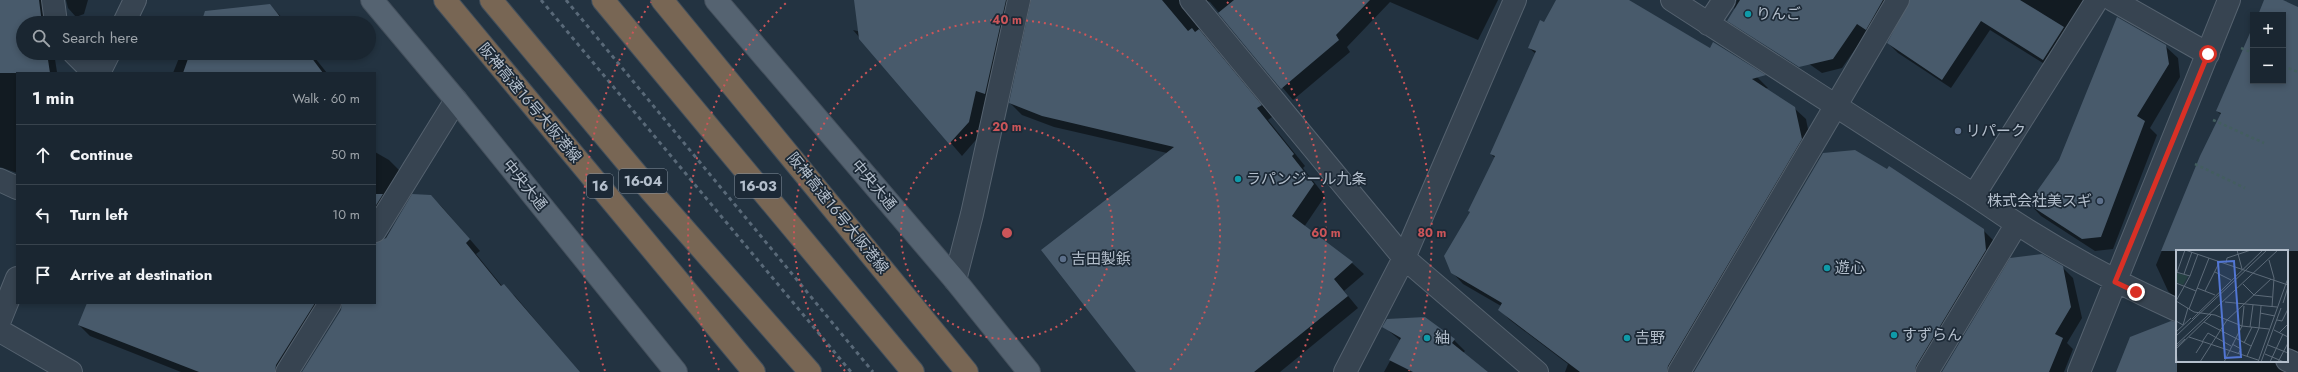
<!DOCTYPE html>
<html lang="en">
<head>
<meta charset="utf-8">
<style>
	body { margin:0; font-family:Jost,"Noto Sans JP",sans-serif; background:#232e39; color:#f1f3f6 }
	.controls { position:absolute; right:12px; top:12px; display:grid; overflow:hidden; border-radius:0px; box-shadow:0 2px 6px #0003 }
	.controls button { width:36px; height:36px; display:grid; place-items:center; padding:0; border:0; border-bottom:1px solid #38434d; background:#1a2631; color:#f1f3f6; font:20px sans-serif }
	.stop { position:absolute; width:12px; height:12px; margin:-9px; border:3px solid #d93025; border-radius:50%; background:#fff }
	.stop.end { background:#d93025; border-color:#fff; box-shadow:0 1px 4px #0008 }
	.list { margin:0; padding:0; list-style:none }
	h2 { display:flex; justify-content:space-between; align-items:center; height:52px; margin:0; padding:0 16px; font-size:17px }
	h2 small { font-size:13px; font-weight:400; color:#9fa5ab }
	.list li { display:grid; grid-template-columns:26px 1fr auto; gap:12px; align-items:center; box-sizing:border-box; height:60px; padding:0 16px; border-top:1px solid #38434d }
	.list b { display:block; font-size:15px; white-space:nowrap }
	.list em { font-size:13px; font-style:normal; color:#9fa5ab }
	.icon { flex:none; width:22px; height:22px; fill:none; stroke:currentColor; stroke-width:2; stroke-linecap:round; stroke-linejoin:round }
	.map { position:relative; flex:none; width:2298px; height:372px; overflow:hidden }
	.search { position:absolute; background:#1a2631; box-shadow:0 2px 6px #0003; left:16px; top:16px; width:360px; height:44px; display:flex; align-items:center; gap:10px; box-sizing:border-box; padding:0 14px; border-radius:22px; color:#9fa5ab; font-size:15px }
	.panel { position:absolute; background:#1a2631; box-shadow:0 2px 6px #0003; left:16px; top:72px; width:360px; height:232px; border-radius:0px }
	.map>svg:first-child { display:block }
	.shadow { fill:#0007 }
	.building { fill:#485a6b }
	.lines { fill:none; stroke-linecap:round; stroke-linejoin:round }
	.minor-casing { stroke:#55626f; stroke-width:24 }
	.major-casing { stroke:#44505d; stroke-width:24 }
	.highway-casing { stroke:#424f5c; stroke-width:24 }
	.path { stroke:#435e5f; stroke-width:2.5; stroke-dasharray:3 3; stroke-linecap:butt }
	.minor { stroke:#374451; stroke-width:22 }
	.major { stroke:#556371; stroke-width:22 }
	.highway { stroke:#786654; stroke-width:22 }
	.rail { stroke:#596978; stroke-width:3; stroke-dasharray:4 4; stroke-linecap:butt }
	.route { stroke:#d93025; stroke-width:5 }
	.ring { fill:none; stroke:#cc5559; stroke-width:2; stroke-dasharray:2 4 }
	.culture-dot { fill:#0f9aa8; stroke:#1c2936; stroke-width:1.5 }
	.service-dot { fill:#5c6f8a; stroke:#1c2936; stroke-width:1.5 }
	.labels { text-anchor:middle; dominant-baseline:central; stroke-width:3.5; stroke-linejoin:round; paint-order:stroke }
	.shield { fill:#1c2936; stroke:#86929f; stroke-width:1 }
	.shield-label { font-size:14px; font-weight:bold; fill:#b4bfcc }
	.poi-label { font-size:15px; fill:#b4bfcc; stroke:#1c2936; text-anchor:start }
	.street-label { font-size:15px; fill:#b4bfcc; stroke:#1c2936 }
	.inset-road { fill:none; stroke:#5d6b79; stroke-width:1 }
	.view { fill:#5276d4; fill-opacity:0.15; stroke:#5276d4; stroke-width:2 }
	.inset-edge { fill:none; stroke:#b4bfcc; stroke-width:2 }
	.centre { fill:#cc5559; stroke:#1c2936; stroke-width:2 }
	.ring-label { font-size:12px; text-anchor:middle; font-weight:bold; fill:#cc5559; stroke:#1c2936; stroke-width:3.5; stroke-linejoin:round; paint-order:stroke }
</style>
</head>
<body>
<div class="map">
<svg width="2298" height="372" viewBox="0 0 2298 372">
	<rect width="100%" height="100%" fill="#233341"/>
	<path class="shadow" d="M0,0H55L50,23H23V53H54L57,72L17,73V173L0,167Z
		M66,0H88L84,14L76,17L68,8Z
		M910,0H1012L981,134L962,156L853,30L959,55Z
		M1032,0H1198L1190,14L1193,21L1272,117L1268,120L1305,166L1303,168L1325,196L1304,227L1352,263L1364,274L1344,291L1358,308L1280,372H1139L1167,153L1054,127L1022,115L1010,103Z
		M1205,0H1498L1478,40L1390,2L1347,47L1350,52L1293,100L1210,2Z
		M1558,0H1627L1758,78L1768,88L1765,89L1794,108L1806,119L1812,150L1681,372H1565L1568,364L1510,320L1499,309L1501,306L1463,284L1452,272L1471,213L1469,211L1495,158L1491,154L1536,54L1529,48Z
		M1737,0H1901L1867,32L1842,68L1822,73L1744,18L1734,8Z
		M1911,0H2089L2051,68L1990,30L1951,88L1898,53L1888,43Z
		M2266,0H2280L2298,8V358L2287,366L2286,372H2118L2177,323V361H2287V251H2177V300L2168,291L2156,265L2201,156L2221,115L2217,111L2253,29V81H2283V15H2259Z
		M270,5L287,23H202Z
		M2165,46L2178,58L2180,77L2150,128L2157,135L2113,249L2095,251L2041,216L2029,203Z
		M181,53H311L327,73H173Z
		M375,152L389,160L400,171L375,236Z
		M413,196H431L442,207L480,251L476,254L502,286L515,296L579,372H303L342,310V303H375V244L382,243Z
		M1983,230L1994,241L1929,372H1695Z
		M2062,267L2073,278L2082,318L2067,343L2073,349L2064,372H1943Z
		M88,303H335L290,372H181L90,336L79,325Z
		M1384,327L1454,340L1465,351L1463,353L1487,372H1384L1401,341Z"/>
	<path class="building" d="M0,0H39L42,23H23V53H47L50,73H0Z
		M854,0H1006L985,94L976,91L969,122L949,144L859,39Z
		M1031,0H1162L1188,31L1192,28L1195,32L1199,29L1262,105L1257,108L1294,154L1292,156L1314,184L1292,216L1353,262L1334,279L1348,296L1254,372H1136L1041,250L1174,147L1042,116L1009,103Z
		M1234,0H1370L1336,35L1339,40L1281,89L1218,13Z
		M1556,0H1629L1710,48L1713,42L1766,75L1752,79L1795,107L1802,139L1668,366L1667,372H1580L1498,310L1502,303L1451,273L1444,256L1470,212L1468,211L1495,156L1490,154L1536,51L1528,48L1540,20L1544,22Z
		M1740,0H1883L1866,30L1857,24L1833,59L1799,67L1727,21Z
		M1910,0H2020L2064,27L2043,60L1981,21L1942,80L1887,43Z
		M2264,0H2283L2298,7V251H2161L2200,156L2221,113L2216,111L2253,26V81H2283V15H2258Z
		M270,4L285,23H201L205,11Z
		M2117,17L2166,45L2169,64L2137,116L2145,121L2101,237L2082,239L2028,204L2059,160Z
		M190,53H308L323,73H183Z
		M1855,150L1887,169L1889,166L1984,229L1986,250L1916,366L1915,372H1694L1823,153Z
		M375,194H383L375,207Z
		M412,194L431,195L470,239L466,243L501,286L504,284L580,372H302L341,310L342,303H375V243L386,238Z
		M2042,254L2063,266L2071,307L2055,334L2063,338L2049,372H1942L2010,258Z
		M87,303H315L276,365L275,372H199L78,325Z
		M1425,317L1455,339L1452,343L1488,372H1413L1389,360L1401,338L1382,327L1387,319Z
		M2171,321L2177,322V372H2116L2130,337Z"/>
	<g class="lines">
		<defs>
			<path id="minor" d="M53,0L56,23
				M1191,0L1404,258L1537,372
				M1672,0L1974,195C2038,240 2106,278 2177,310
				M2113,0L2208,54
				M124,23L135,0
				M1708,24L1724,0
				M74,53L94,73
				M99,73L109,53
				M0,180L17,188
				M1974,195L2097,0
				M375,231L456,100
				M955,280L972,214L1019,0
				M0,320L17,278
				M0,331L71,372
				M2287,360L2298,365
				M287,372L330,303
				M1345,372L1404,258L1515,0
				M1679,372L1898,0
				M1927,372L2016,225
				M2079,372L2229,0"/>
			<path id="major" d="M372,0L456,100L676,372
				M716,0L955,280L1029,372"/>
			<path id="highway" d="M445,0L754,372
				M491,0L650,190L810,372
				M603,0L913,372
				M662,0L967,372"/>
		</defs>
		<use href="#minor" class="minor-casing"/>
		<use href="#major" class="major-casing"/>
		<use href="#highway" class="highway-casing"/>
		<path class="path" d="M2241,48L2253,53
			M2283,66L2298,72
			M2213,120L2264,143
			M2195,164L2245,188"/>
		<use href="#minor" class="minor"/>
		<use href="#major" class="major"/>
		<use href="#highway" class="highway"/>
		<path class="rail" d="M541,0L851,372
			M566,0L873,372"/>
	</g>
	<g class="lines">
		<path class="route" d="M2136,292L2115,282L2208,54"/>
	</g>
	<g class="ring">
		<circle cx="1007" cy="233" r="106"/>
		<path d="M845 371A213 213 0 1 1 1169 371"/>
		<path d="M719 370A319 319 0 0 1 787 2M1227 2A319 319 0 0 1 1295 370"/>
		<path d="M605 371A425 425 0 0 1 651 2M1363 2A425 425 0 0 1 1409 371"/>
	</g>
	<g class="culture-dot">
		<circle cx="1748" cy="14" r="4"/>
		<circle cx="1238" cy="179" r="4"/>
		<circle cx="1827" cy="268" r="4"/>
		<circle cx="1894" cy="335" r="4"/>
		<circle cx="1427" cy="338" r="4"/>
		<circle cx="1627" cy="338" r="4"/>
	</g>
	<g class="service-dot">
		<circle cx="1958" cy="131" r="4"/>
		<circle cx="2100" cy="201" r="4"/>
		<circle cx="1063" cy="259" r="4"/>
	</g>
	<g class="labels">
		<g class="shield">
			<rect x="619" y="169" width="48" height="24" rx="3"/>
			<rect x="587" y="174" width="26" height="24" rx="3"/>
			<rect x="735" y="174" width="46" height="24" rx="3"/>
		</g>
		<g class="shield-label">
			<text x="643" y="181">16-04</text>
			<text x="600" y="186">16</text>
			<text x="758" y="186">16-03</text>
		</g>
		<g class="poi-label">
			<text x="1756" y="14">りんご</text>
			<text x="1966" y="131">リパーク</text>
			<text x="1246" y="179">ラパンジール九条</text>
			<text x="2092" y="201" text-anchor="end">株式会社美スギ</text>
			<text x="1071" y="259">吉田製鋲</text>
			<text x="1835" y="268">遊心</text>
			<text x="1902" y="335">すずらん</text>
			<text x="1435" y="338">紬</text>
			<text x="1635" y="338">𠮷野</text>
		</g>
		<g class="street-label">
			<text transform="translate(530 103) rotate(50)">阪神高速16号大阪港線</text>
			<text transform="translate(525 185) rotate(51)">中央大通</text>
			<text transform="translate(874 185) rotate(50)">中央大通</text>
			<text transform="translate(838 213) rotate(51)">阪神高速16号大阪港線</text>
		</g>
	</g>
	<g transform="translate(2176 250)">
		<rect width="112" height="112" fill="#233341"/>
		<path d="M1,23L12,26L7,35L0,32Z" fill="#254142"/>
		<path class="inset-road" d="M9,0L112,35M61,0L66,19M93,10L98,28L96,57M50,13L51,8L75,0M0,22L14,26M39,22L55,30M8,24L16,2M0,25L9,0M0,33L20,41M67,34L78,45L96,47M21,38L39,45M29,41L44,11M0,51L18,62L39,65L66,76L93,79M0,51L14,26L22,4M49,52L101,57M107,53L112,37M13,59L33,8M84,63L99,66M16,69L87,0M101,70L106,71L112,59M0,71L7,75L12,58M28,72L75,96M74,77L77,55M98,80L112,87M0,82L15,68M103,83L112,74M0,86L91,0M13,87L82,110M26,92L32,83L55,96M68,93L76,77M56,94L65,99L62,104M0,95L102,0M92,95L112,103M0,97L9,89M0,99L35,65M0,99L1,112M20,103L27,92M89,104L108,112M71,106L83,78L85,56M24,112L51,70L95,29M48,112L66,76L68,56M82,112L112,28M85,112L105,58M94,112L107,84M102,112L112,93"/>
		<path class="view" d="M58,11L65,107L49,108L42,12Z"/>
		<rect width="112" height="112" class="inset-edge"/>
	</g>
	<circle cx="1007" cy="233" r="6" class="centre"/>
	<g class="ring-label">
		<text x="1007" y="24">40 m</text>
		<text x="1007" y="131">20 m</text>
		<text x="1326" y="237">60 m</text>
		<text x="1432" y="237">80 m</text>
	</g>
</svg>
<div class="controls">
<button>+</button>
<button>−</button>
</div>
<div class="stop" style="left:2208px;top:54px"></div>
<div class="stop end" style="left:2136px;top:292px"></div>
<div class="search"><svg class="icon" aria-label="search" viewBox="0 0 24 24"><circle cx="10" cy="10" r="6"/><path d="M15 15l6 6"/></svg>Search here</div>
<section class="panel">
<h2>1 min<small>Walk · 60 m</small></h2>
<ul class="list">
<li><svg class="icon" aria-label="ahead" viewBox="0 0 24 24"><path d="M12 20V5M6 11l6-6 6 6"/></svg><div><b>Continue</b></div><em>50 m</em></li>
<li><svg class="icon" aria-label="left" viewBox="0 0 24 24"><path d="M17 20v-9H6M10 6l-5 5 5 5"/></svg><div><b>Turn left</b></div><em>10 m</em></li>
<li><svg class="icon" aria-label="arrive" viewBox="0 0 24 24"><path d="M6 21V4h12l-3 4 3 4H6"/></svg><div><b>Arrive at destination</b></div></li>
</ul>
</section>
</div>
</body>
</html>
